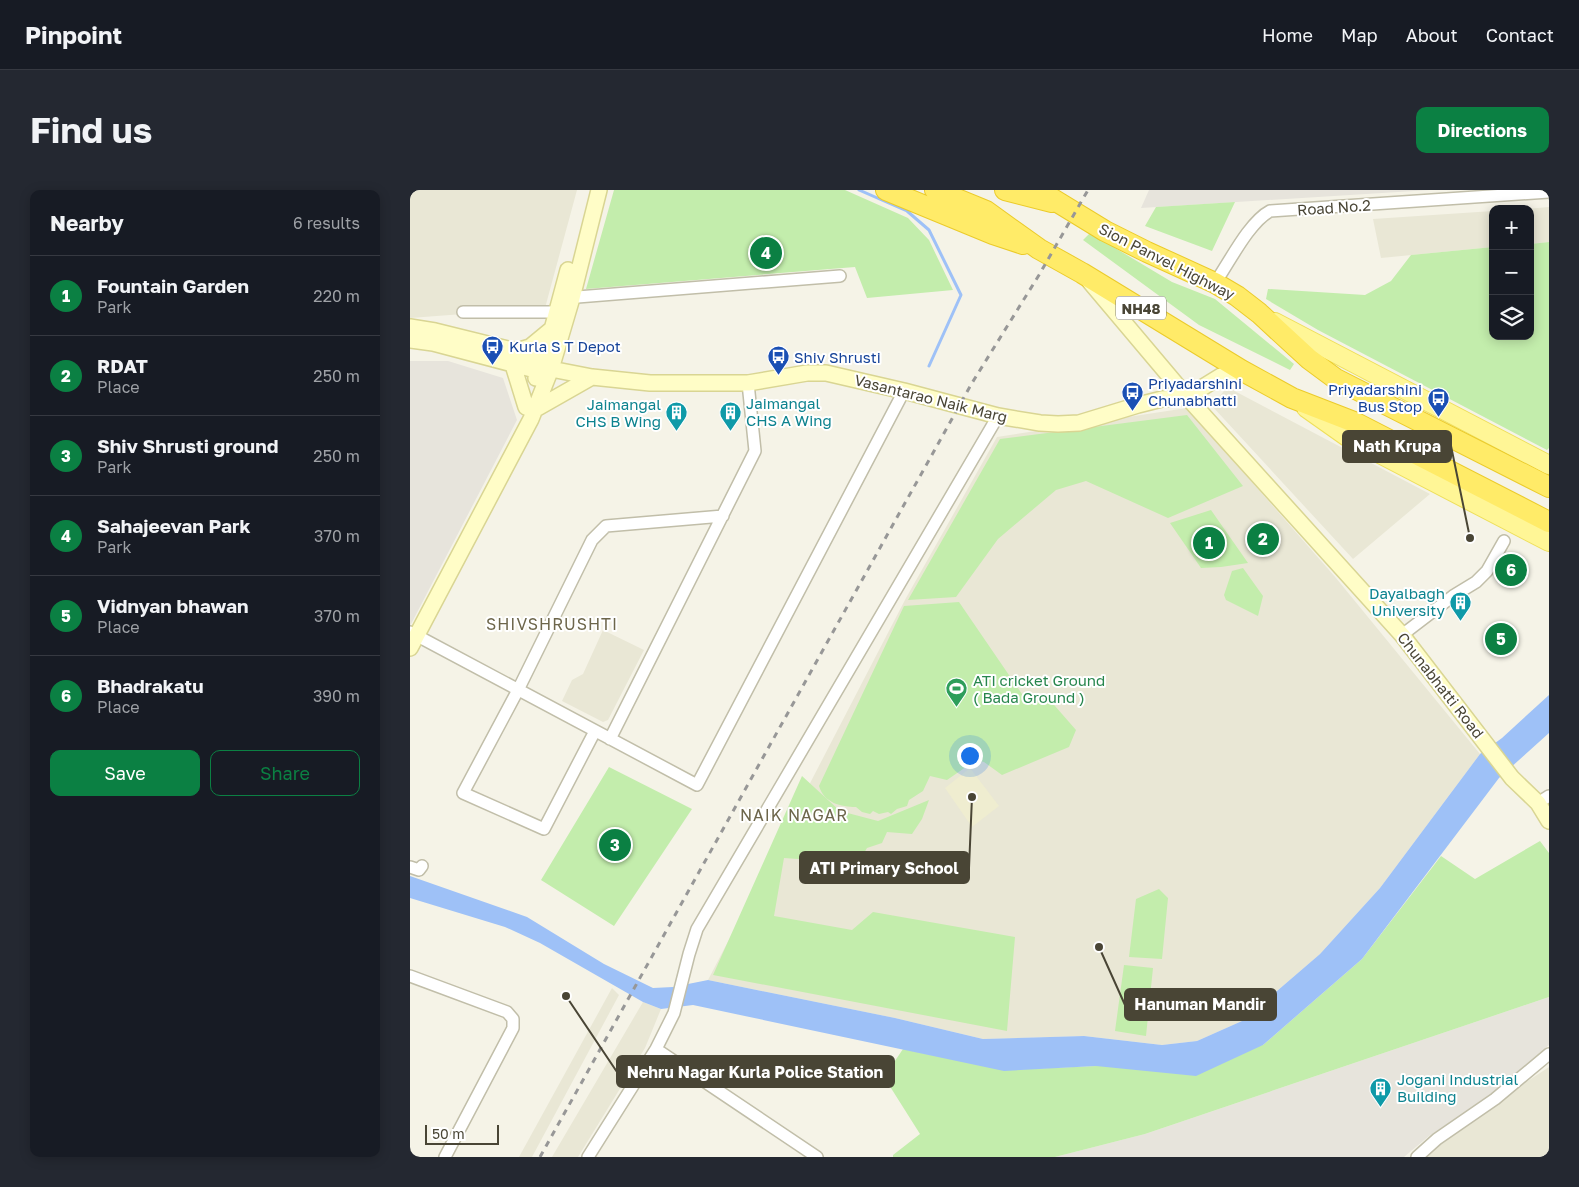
<!DOCTYPE html>
<html lang="en">
<head>
<meta charset="utf-8">
<style>
	body { margin:0; font-family:"Golos Text",sans-serif; background:#242831; color:#f1f3f6 }
	.controls { position:absolute; right:15px; top:15px; display:grid; overflow:hidden; border-radius:10px; box-shadow:0 2px 12px #0003 }
	.controls button { width:45px; height:45px; display:grid; place-items:center; padding:0; border:0; border-bottom:1px solid #363941; background:#171b24; color:#f1f3f6; font:25px sans-serif }
	.scale { position:absolute; left:15px; bottom:12px; width:74px; box-sizing:border-box; padding-left:5px; border:2px solid #494535; border-top:0; font-size:14px; line-height:18px; white-space:nowrap; color:#494535; -webkit-text-stroke:4px #fff; paint-order:stroke }
	.you { position:absolute; left:559px; top:565px; width:18px; height:18px; margin:-12px; border:4px solid #fff; border-radius:50%; background:#1a73e8; box-shadow:0 0 0 8px #1a73e833 }
	.badge { display:grid; place-items:center; width:32px; height:32px; border-radius:50%; background:#0b8043; color:#fff; font-size:16px; font-weight:700 }
	.pin { position:absolute; translate:-50% -50%; border:2px solid #fff; box-shadow:0 1px 5px #0006 }
	.list { margin:0; padding:0; list-style:none }
	h2 { display:flex; justify-content:space-between; align-items:center; height:65px; margin:0; padding:0 20px; font-size:21px }
	h2 small { font-size:16px; font-weight:400; color:#9ea1a6 }
	.list li { display:grid; grid-template-columns:32px 1fr auto; gap:15px; align-items:center; box-sizing:border-box; height:80px; padding:0 20px; border-top:1px solid #363941 }
	.list b { display:block; font-size:19px; white-space:nowrap }
	.list p { margin:0; font-size:16px; white-space:nowrap; color:#9ea1a6 }
	.list em { font-size:16px; font-style:normal; color:#9ea1a6 }
	.actions { display:flex; gap:10px; padding:15px 20px }
	.actions a { flex:1; padding:11px 0; border:1px solid #0b8043; border-radius:10px; text-align:center; font-size:18px; color:#0b8043 }
	.actions .main { background:#0b8043; color:#fff }
	.icon { flex:none; width:28px; height:28px; fill:none; stroke:currentColor; stroke-width:2; stroke-linecap:round; stroke-linejoin:round }
	.map { position:relative; flex:none; width:1139px; height:967px; overflow:hidden; border-radius:10px }
	header { display:flex; align-items:center; gap:30px; box-sizing:border-box; height:70px; padding:0 25px; background:#171b24; border-bottom:1px solid #363941 }
	header strong { font-size:24px }
	nav { display:flex; gap:28px; margin-inline-start:auto; font-size:18px }
	.intro { display:flex; align-items:center; justify-content:space-between; box-sizing:border-box; height:120px; padding:0 30px }
	h1 { margin:0; font-size:35px }
	.button { padding:12px 22px; border-radius:10px; background:#0b8043; color:#fff; font-size:18px; font-weight:700 }
	main { display:flex; gap:30px; padding:0 30px }
	aside { flex:1; background:#171b24; border-radius:10px; box-shadow:0 2px 12px #0003 }
	.map>svg:first-child { display:block }
	.residential { fill:#e9e7d5 }
	.industrial { fill:#e7e4dc }
	.education { fill:#efedd0 }
	.green { fill:#c3edac }
	.water { fill:#9ec1f7 }
	.lines { fill:none; stroke-linecap:round; stroke-linejoin:round }
	.stream { stroke:#9ec1f7; stroke-width:3 }
	.street-casing { stroke:#c1bea9; stroke-width:14 }
	.secondary-casing { stroke:#d9d593; stroke-width:18 }
	.primary-casing { stroke:#eedf5b; stroke-width:20 }
	.highway-casing { stroke:#ebcb2b; stroke-width:22 }
	.street { stroke:#fff; stroke-width:11 }
	.secondary { stroke:#fffdc7; stroke-width:15 }
	.primary { stroke:#fff696; stroke-width:18 }
	.highway { stroke:#ffeb68; stroke-width:20 }
	.rail { stroke:#979797; stroke-width:3; stroke-dasharray:6 6; stroke-linecap:butt }
	.labels { text-anchor:middle; dominant-baseline:central; stroke-width:4; stroke-linejoin:round; paint-order:stroke }
	.shield { fill:#fff; stroke:#807d72; stroke-width:1 }
	.shield-label { font-size:14px; font-weight:bold; fill:#494535 }
	.street-label { font-size:15px; fill:#494535; stroke:#fff }
	.transit-label { font-size:15px; fill:#164399; stroke:#fff; text-anchor:start }
	.culture-label { font-size:15px; fill:#0d838f; stroke:#fff; text-anchor:start }
	.leisure-label { font-size:15px; fill:#27864d; stroke:#fff; text-anchor:start }
	.neighbourhood-label { font-size:16px; letter-spacing:1px; fill:#6d664b; stroke:#fff }
	.leader { fill:none; stroke:#494535; stroke-width:2 }
	.callout-dot { fill:#494535; stroke:#fff; stroke-width:2 }
	.callout { fill:#494535; stroke:#494535; stroke-width:2 }
	.callout-label { font-size:16px; text-anchor:middle; font-weight:bold; fill:#fff }
</style>
</head>
<body>
<header>
<strong>Pinpoint</strong>
<nav><a>Home</a><a>Map</a><a>About</a><a>Contact</a></nav>
</header>
<div class="intro"><h1>Find us</h1><a class="button">Directions</a></div>
<main>
<aside>
<h2>Nearby<small>6 results</small></h2>
<ul class="list">
<li><span class="badge">1</span><div><b>Fountain Garden</b><p>Park</p></div><em>220 m</em></li>
<li><span class="badge">2</span><div><b>RDAT</b><p>Place</p></div><em>250 m</em></li>
<li><span class="badge">3</span><div><b>Shiv Shrusti ground</b><p>Park</p></div><em>250 m</em></li>
<li><span class="badge">4</span><div><b>Sahajeevan Park</b><p>Park</p></div><em>370 m</em></li>
<li><span class="badge">5</span><div><b>Vidnyan bhawan</b><p>Place</p></div><em>370 m</em></li>
<li><span class="badge">6</span><div><b>Bhadrakatu</b><p>Place</p></div><em>390 m</em></li>
</ul>
<div class="actions"><a class="main">Save</a><a>Share</a></div>
</aside>
<div class="map">
<svg width="1139" height="967" viewBox="0 0 1139 967">
	<rect width="100%" height="100%" fill="#f5f3e7"/>
	<path class="residential" d="M0,0H167L135,118L0,128Z
		M1139,17V52L1120,54V19H1116Z
		M1083,21V57L971,68L963,29Z
		M817,197L1020,304L943,369L802,216Z
		M777,218L926,388L1070,564L970,698L910,764L832,831L787,851L752,855L674,846L573,849L485,828L298,790L496,408L587,247Z
		M193,440L234,460L198,530L193,532L152,511L162,490L173,484Z
		M202,798L209,805L122,967H109Z
		M233,812L251,819L235,858L168,967H142Z
		M1139,877V967H1006L1012,961Z"/>
	<path class="industrial" d="M739,0H1020L731,18Z
		M0,171H38L93,188L107,230L0,436Z
		M1139,807V855L1077,908L1019,946L994,967H645L735,944Z"/>
	<path class="education" d="M560,578L589,616L562,637L535,598Z"/>
	<path class="green" d="M204,0H435L498,28L519,50L543,100L457,108L445,77L176,99Z
		M825,12L802,61L735,36L746,17Z
		M680,43L762,92L805,109L884,174L880,180L789,135L673,50Z
		M1139,52V258L1137,260L908,140L856,109L858,99L955,105L981,91L1001,65L1083,57V146H1120V54Z
		M777,225L833,296L758,328L676,291L646,300L588,349L546,407L498,410L590,249Z
		M801,320L838,373L811,377L791,378L760,333Z
		M833,378L853,406L848,426L816,410L814,405L822,381Z
		M549,412L616,510L638,508L666,540L659,557L592,585L574,572L566,570L537,590L520,586L513,601L499,610L497,616L487,619L481,624L478,622L469,624L463,621L460,624L452,622L446,617C431,617 414,613 409,596L494,416Z
		M199,577L282,619L204,736L131,690Z
		M392,586L430,621L468,631L519,610L512,629L502,644L477,642L472,653L457,658L450,670L424,661L416,671L374,668L364,726L442,740L463,722L605,747L597,841L303,785Z
		M1130,651L1139,663V807L735,944L645,967H483V965L510,944L474,887L493,859L594,880L686,876L853,855L952,769L1031,666L1065,689Z
		M749,699L758,708L752,769L719,767L726,709Z
		M714,775L743,778L736,846L705,841Z"/>
	<path class="water" d="M1139,505V543L1089,588L952,769L853,855L786,886L686,876L594,881L283,815L251,819L233,812L130,753L95,737L0,708V686L117,727L194,774L243,798L263,797L298,790L485,828L573,849L674,846L752,855L787,851L832,831L910,764L970,698L1070,564L1092,548Z"/>
	<g class="lines">
		<path class="stream" d="M449,0L497,21L519,40L551,105L519,176"/>
		<defs>
			<path id="street" d="M805,93C819,73 839,32 860,21L1139,2
				M155,108L430,86
				M53,122H147
				M0,442L287,595L494,201
				M992,445L1043,406L1066,392L1077,381L1094,351
				M185,541L134,639L53,603L108,500L182,350L196,336L313,326
				M200,549L345,261L338,193
				M1128,613L1139,606
				M0,677L9,680L12,676
				M0,786L97,822L103,829V838L35,967
				M246,859L407,967
				M178,967L246,859L264,823L279,764L287,739L588,226
				M1007,967L1027,949L1085,909L1139,864"/>
			<path id="secondary" d="M680,92L777,207L992,445L1102,588L1128,613L1139,631
				M0,137L25,141L134,168L139,175
				M0,150L23,153L129,181L141,179L182,187L240,193H338L397,183H416L494,201L588,226L630,233L648,234L669,233L728,215L752,209L777,207L811,186L831,180
				M126,188L137,158L158,80
				M116,217L103,175L106,161L120,157L143,138
				M124,220L182,187
				M0,458L121,229L141,179L162,108L189,0"/>
			<path id="primary" d="M865,132L1139,275
				M896,218L937,247L1139,352"/>
			<path id="highway" d="M476,0L583,44L613,54
				M525,0L576,21L629,59L672,83L831,180L882,208L944,232L1139,332
				M595,0L642,12
				M628,0L695,41L737,62L805,93L827,106L849,123L899,169L926,189L1139,297"/>
		</defs>
		<use href="#street" class="street-casing"/>
		<use href="#secondary" class="secondary-casing"/>
		<use href="#primary" class="primary-casing"/>
		<use href="#highway" class="highway-casing"/>
		<use href="#street" class="street"/>
		<use href="#secondary" class="secondary"/>
		<use href="#primary" class="primary"/>
		<use href="#highway" class="highway"/>
		<path class="rail" d="M130,967L562,193L629,85L678,0"/>
	</g>
	<defs>
		<symbol id="bus-pin" viewBox="-11 -11 22 30"><path d="M0 17L-7.5 6A9.5 9.5 0 1 1 7.5 6Z" fill="#1a4fb4" stroke="#fff"/><path d="M-5-6H5V4H4V6H2V4H-2V6H-4V4H-5ZM-3.5-4V0h7V-4ZM-3.5 1.2v1.5H-2V1.2ZM2 1.2v1.5H3.5V1.2Z" fill="#fff"/></symbol>
		<symbol id="building-pin" viewBox="-11 -11 22 30"><path d="M0 17L-7.5 6A9.5 9.5 0 1 1 7.5 6Z" fill="#0f9aa8" stroke="#fff"/><path d="M-4-6H4V6H1V3H-1V6H-4ZM-2.5-4.3h1.7v1.8h-1.7ZM.8-4.3h1.7v1.8H.8ZM-2.5-1h1.7V.8h-1.7ZM.8-1h1.7V.8H.8Z" fill="#fff"/></symbol>
		<symbol id="stadium-pin" viewBox="-11 -11 22 30"><path d="M0 17L-7.5 6A9.5 9.5 0 1 1 7.5 6Z" fill="#2e9e5b" stroke="#fff"/><path d="M0-5a6.5 5 0 1 0 0 10a6.5 5 0 1 0 0-10ZM-3.5-1.8h7v3.6h-7Z" fill="#fff"/></symbol>
	</defs>
	<g fill-rule="evenodd">
		<use href="#bus-pin" x="70" y="144" width="25" height="34"/>
		<use href="#bus-pin" x="356" y="154" width="25" height="34"/>
		<use href="#bus-pin" x="710" y="190" width="25" height="34"/>
		<use href="#bus-pin" x="1016" y="196" width="25" height="34"/>
		<use href="#building-pin" x="308" y="210" width="25" height="34"/>
		<use href="#building-pin" x="254" y="210" width="25" height="34"/>
		<use href="#building-pin" x="1038" y="400" width="25" height="34"/>
		<use href="#stadium-pin" x="534" y="486" width="25" height="34"/>
		<use href="#building-pin" x="958" y="886" width="25" height="34"/>
	</g>
	<g class="labels">
		<rect class="shield" x="706" y="106.5" width="50" height="23" rx="4"/>
		<g class="shield-label">
			<text x="731" y="118">NH48</text>
		</g>
		<g class="street-label">
			<text transform="translate(924 17) rotate(-4)">Road No.2</text>
			<text transform="translate(757 71) rotate(27)">Sion Panvel Highway</text>
			<text transform="translate(521 208) rotate(14)">Vasantarao Naik Marg</text>
			<text transform="translate(1031 495) rotate(52)">Chunabhatti Road</text>
		</g>
		<g class="transit-label">
			<text x="99" y="156">Kurla S T Depot</text>
			<text x="384" y="167">Shiv Shrusti</text>
			<text x="738" y="193">Priyadarshini<tspan x="738" dy="17">Chunabhatti</tspan></text>
			<text x="1012" y="199" text-anchor="end">Priyadarshini<tspan x="1012" dy="17">Bus Stop</tspan></text>
		</g>
		<g class="culture-label">
			<text x="336" y="213">Jaimangal<tspan x="336" dy="17">CHS A Wing</tspan></text>
			<text x="251" y="214" text-anchor="end">Jaimangal<tspan x="251" dy="17">CHS B Wing</tspan></text>
			<text x="1035" y="403" text-anchor="end">Dayalbagh<tspan x="1035" dy="17">University</tspan></text>
			<text x="987" y="889">Jogani Industrial<tspan x="987" dy="17">Building</tspan></text>
		</g>
		<g class="leisure-label">
			<text x="563" y="490">ATI cricket Ground<tspan x="563" dy="17">( Bada Ground )</tspan></text>
		</g>
		<g class="neighbourhood-label">
			<text x="142" y="434">SHIVSHRUSHTI</text>
			<text x="384" y="625">NAIK NAGAR</text>
		</g>
	</g>
	<path class="leader" d="M1060 348L1041 256M562 607L559 678M689 757L715 815M156 806L207 882"/>
	<g class="callout-dot">
		<circle cx="1060" cy="348" r="5"/>
		<circle cx="562" cy="607" r="5"/>
		<circle cx="689" cy="757" r="5"/>
		<circle cx="156" cy="806" r="5"/>
	</g>
	<g class="callout">
		<rect x="933" y="241" width="108" height="31" rx="5"/>
		<rect x="390" y="662" width="169" height="31" rx="5"/>
		<rect x="715" y="799" width="151" height="31" rx="5"/>
		<rect x="207" y="866" width="277" height="31" rx="5"/>
	</g>
	<g class="callout-label">
		<text x="987" y="262">Nath Krupa</text>
		<text x="474" y="684">ATI Primary School</text>
		<text x="790" y="820">Hanuman Mandir</text>
		<text x="345" y="888">Nehru Nagar Kurla Police Station</text>
	</g>
</svg>
<div class="controls">
<button>+</button>
<button>−</button>
<button><svg class="icon" aria-label="layers" viewBox="0 0 24 24"><path d="M12 4l9 5-9 5-9-5zM3 14l9 5 9-5"/></svg></button>
</div>
<div class="scale">50 m</div>
<div class="you"></div>
<div class="pin badge" style="left:799px;top:353px">1</div>
<div class="pin badge" style="left:853px;top:349px">2</div>
<div class="pin badge" style="left:205px;top:655px">3</div>
<div class="pin badge" style="left:356px;top:63px">4</div>
<div class="pin badge" style="left:1091px;top:449px">5</div>
<div class="pin badge" style="left:1101px;top:380px">6</div>
</div>
</main>
</body>
</html>
